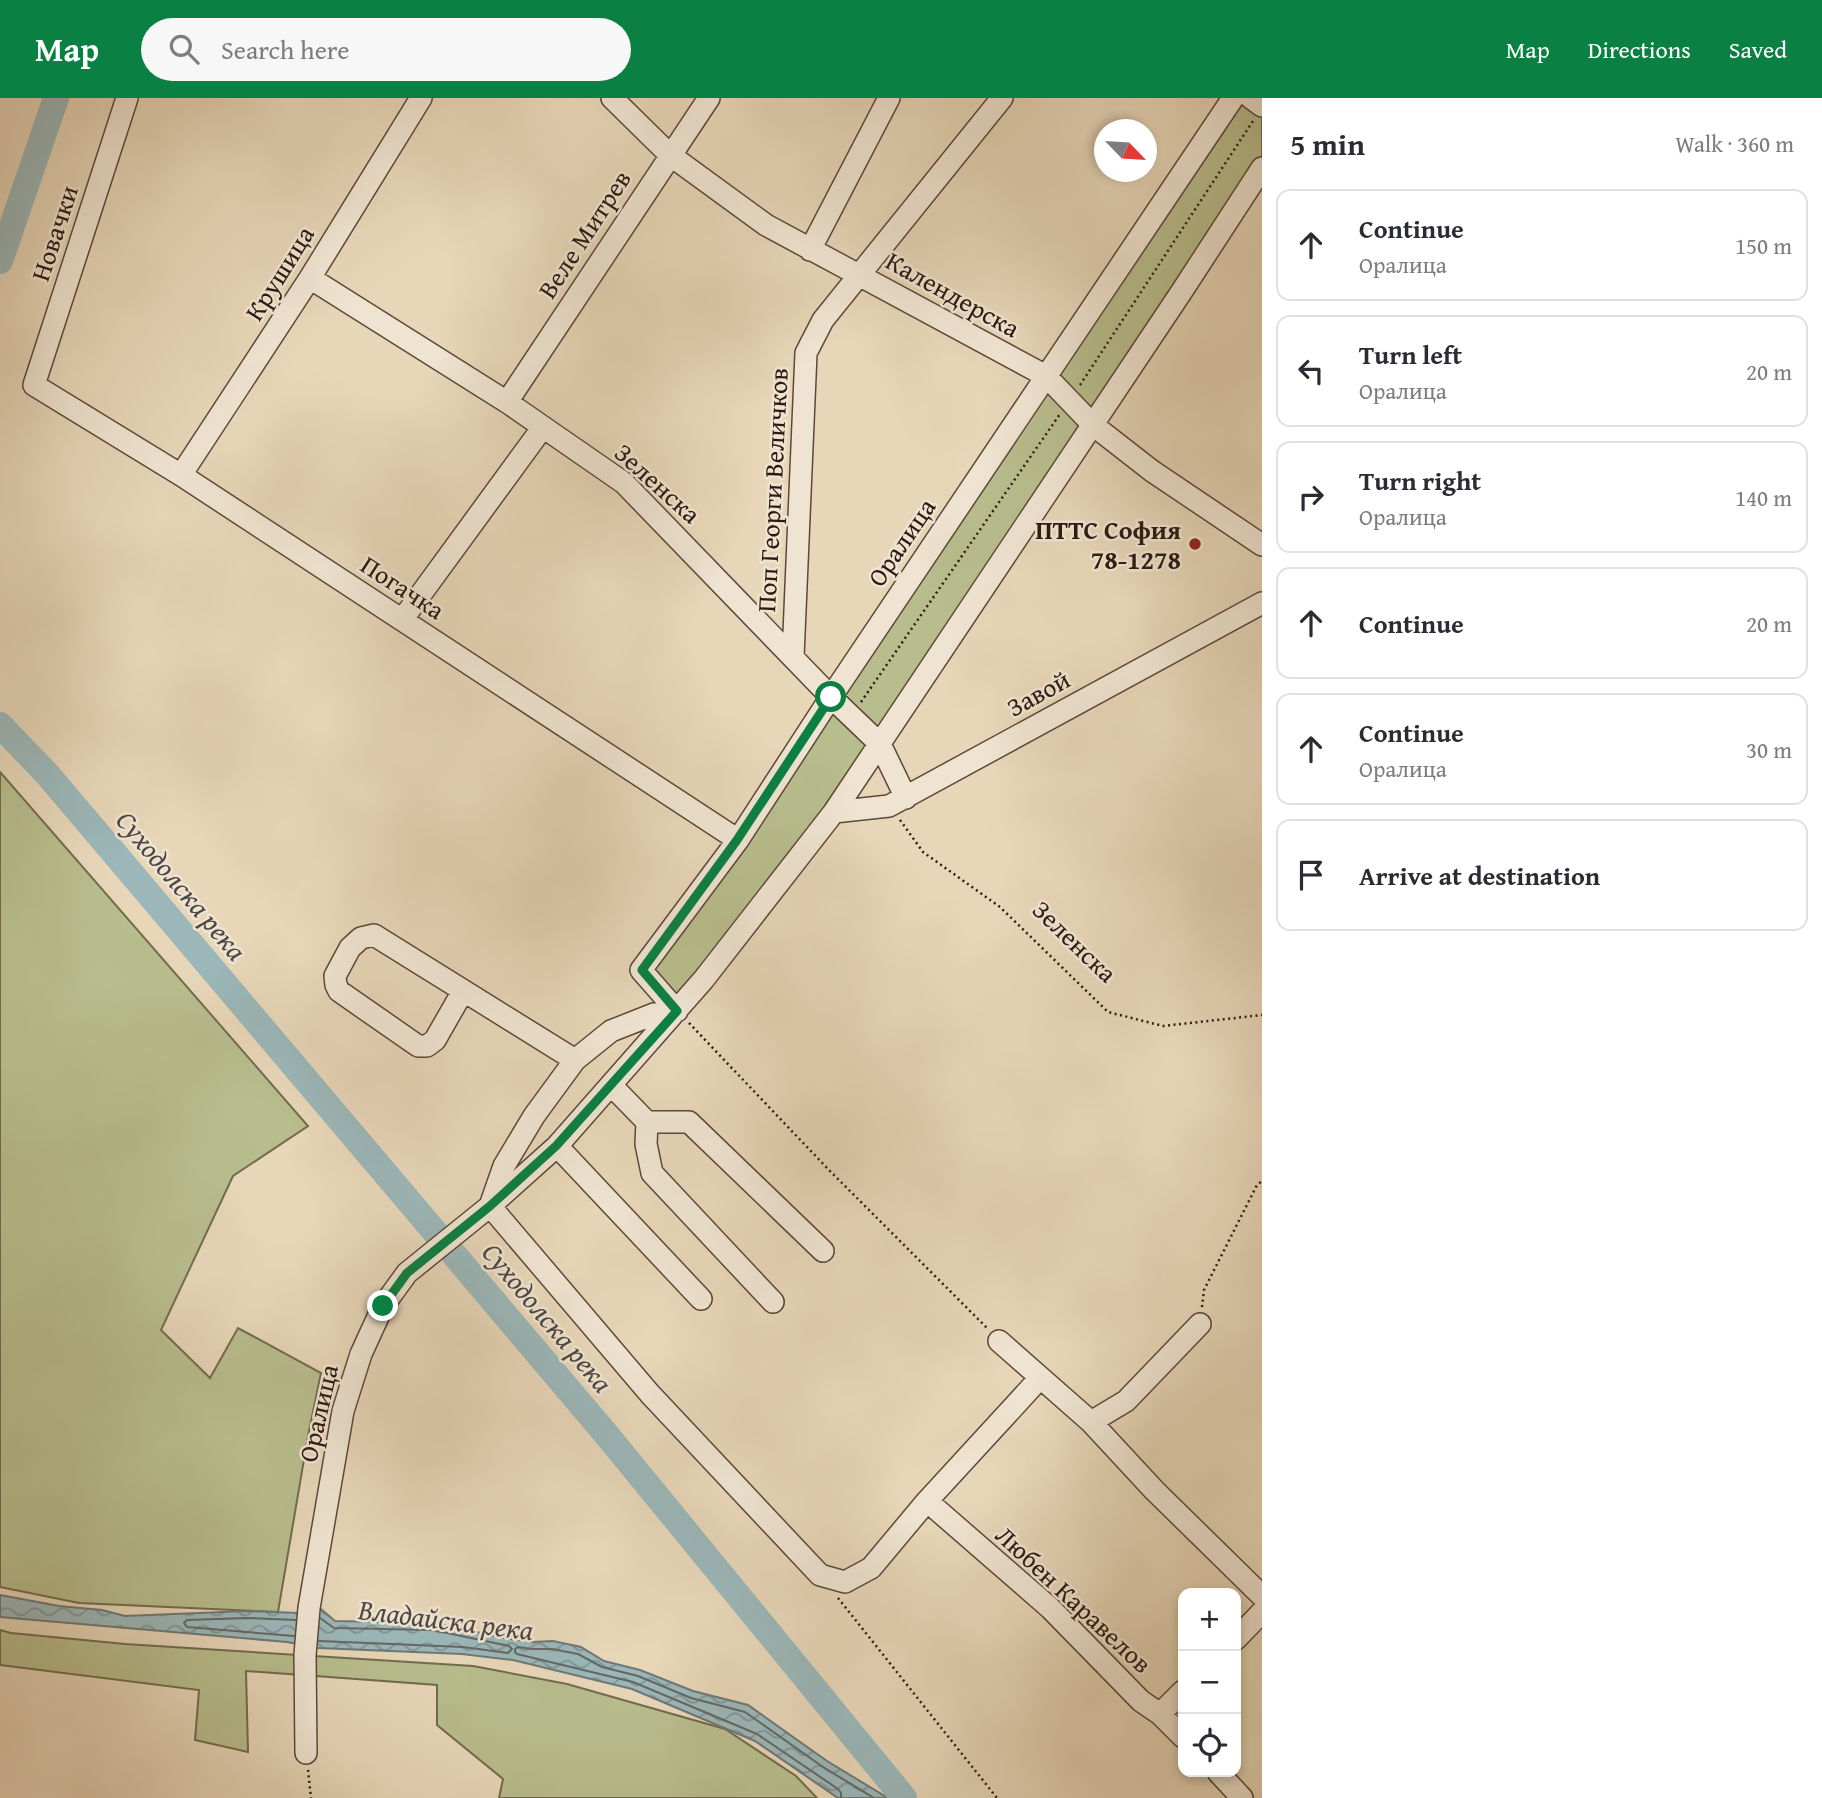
<!DOCTYPE html>
<html lang="en">
<head>
<meta charset="utf-8">
<style>
	body { margin:0; font-family:"Gentium Book Plus",serif; background:#f7f7f7; color:#2b2b33 }
	.controls { position:absolute; right:21px; bottom:21px; display:grid; overflow:hidden; border-radius:14px; box-shadow:0 4px 10px #0003 }
	.controls button { width:63px; height:63px; display:grid; place-items:center; padding:0; border:0; border-bottom:2px solid #e1e1e2; background:#fff; color:#2b2b33; font:35px sans-serif }
	.compass { position:absolute; left:1094px; top:21px; width:63px; height:63px; border-radius:50%; background:#fff; box-shadow:0 4px 10px #0003; rotate:115deg }
	.stop { position:absolute; width:21px; height:21px; margin:-16px; border:5px solid #0b8043; border-radius:50%; background:#fff }
	.stop.end { background:#0b8043; border-color:#fff; box-shadow:0 2px 7px #0008 }
	.list { margin:0; padding:0; list-style:none }
	h2 { display:flex; justify-content:space-between; align-items:center; height:91px; margin:0; padding:0 28px; font-size:30px }
	h2 small { font-size:23px; font-weight:400; color:#7c7c81 }
	.list li { display:grid; grid-template-columns:46px 1fr auto; gap:21px; align-items:center; box-sizing:border-box; height:112px; margin:0 14px 14px; padding:0 14px; border:2px solid #e1e1e2; border-radius:14px }
	.list b { display:block; font-size:26px; white-space:nowrap }
	.list p { margin:0; font-size:23px; white-space:nowrap; color:#7c7c81 }
	.list em { font-size:23px; font-style:normal; color:#7c7c81 }
	.icon { flex:none; width:38px; height:38px; fill:none; stroke:currentColor; stroke-width:2; stroke-linecap:round; stroke-linejoin:round }
	.map { position:relative; flex:none; width:1262px; height:1700px; overflow:hidden }
	header { display:flex; align-items:center; gap:42px; box-sizing:border-box; height:98px; padding:0 35px; background:#0b8043; color:#fff }
	header strong { font-size:33px }
	nav { display:flex; gap:38px; margin-inline-start:auto; font-size:24px }
	.search { width:490px; height:63px; background:#f7f7f7; display:flex; align-items:center; gap:18px; box-sizing:border-box; padding:0 24px; border-radius:38px; color:#7c7c81; font-size:26px }
	main { display:flex }
	aside { flex:1; background:#fff }
	.map>svg:first-child { display:block }
	.green { fill:#b8bd8d; stroke:#726b4e; stroke-width:2 }
	.water { fill:url(#water-waves); stroke:#6f7875; stroke-width:2 }
	.lines { fill:none; stroke-linecap:round; stroke-linejoin:round }
	.shore { stroke:#646864; stroke-width:2 }
	.river { stroke:#9bb7b9; stroke-width:26 }
	.minor-casing { stroke:#5c483a; stroke-width:24 }
	.path { stroke:#2d1910; stroke-width:2.5; stroke-dasharray:2 3.5; stroke-linecap:butt }
	.minor { stroke:#efe4d1; stroke-width:21 }
	.route { stroke:#0b8043; stroke-width:9 }
	.poi-dot { fill:#8f2418; stroke:#efe4d1; stroke-width:2.5 }
	.labels { text-anchor:middle; dominant-baseline:central; stroke-width:5; stroke-linejoin:round; paint-order:stroke }
	.street-label { font-size:26px; fill:#2d1910; stroke:#efe4d1 }
	.poi-label { font-size:26px; font-weight:bold; fill:#2d1910; stroke:#efe4d1; text-anchor:end }
	.water-label { font-size:28px; font-style:italic; fill:#4e4843; stroke:#efe4d1 }
</style>
</head>
<body>
<header>
<strong>Map</strong>
<div class="search"><svg class="icon" aria-label="search" viewBox="0 0 24 24"><circle cx="10" cy="10" r="6"/><path d="M15 15l6 6"/></svg>Search here</div>
<nav><a>Map</a><a>Directions</a><a>Saved</a></nav>
</header>
<main>
<div class="map">
<svg width="1262" height="1700" viewBox="0 0 1262 1700">
	<defs>
		<pattern id="water-waves" width="16" height="10" patternUnits="userSpaceOnUse" patternTransform="scale(1.75)"><rect width="16" height="10" fill="#9bb7b9"/><path d="M0 5q4-4 8 0t8 0" fill="none" stroke="#7f9495"/></pattern>
	</defs>
	<rect width="100%" height="100%" fill="#e7d6b8"/>
	<filter id="stains"><feTurbulence type="fractalNoise" baseFrequency=".00286" numOctaves="4"/><feColorMatrix values="0 0 0 0 .2 0 0 0 0 .09 0 0 0 0 .02 0 0 0 .5 -.17"/></filter>
	<radialGradient id="worn" r=".72"><stop offset=".6" stop-color="#630" stop-opacity="0"/><stop offset="1" stop-color="#630" stop-opacity=".3"/></radialGradient>
	<path class="green" d="M1233,0L1262,8V70L880,646L677,913L641,872Z
		M0,674L308,1028L233,1078L161,1232L210,1280L238,1230L321,1275L308,1338L278,1514L79,1505L0,1489Z
		M0,1532L11,1535L125,1546L473,1568L567,1586L725,1631L796,1678L817,1700H499L503,1681L437,1627V1587L246,1573L248,1654L195,1642L199,1592L0,1567Z"/>
	<path class="water" d="M0,1497L59,1508L102,1512L125,1518L247,1513L299,1515L321,1511L335,1523L433,1525L505,1540L532,1544L553,1543L581,1549L604,1563L640,1572L693,1593L748,1607L827,1663L888,1700H838L755,1643L632,1591L513,1562L462,1556L318,1550L287,1544L0,1519Z"/>
	<g class="lines">
		<path class="shore" d="M294,1538L187,1529L184,1525L187,1522L247,1520L296,1522
			M319,1543L463,1549L508,1555L512,1551L509,1548L433,1532L334,1530L320,1520
			M841,1700V1695L838,1691L757,1636L633,1584L517,1556L515,1554V1551L518,1549L532,1551H552L578,1556L602,1569L638,1578L691,1600L745,1614L823,1669L874,1700"/>
		<path class="river" d="M0,163L56,0
			M0,627L48,677L606,1336L904,1700"/>
		<defs>
			<path id="minor" d="M127,0L34,287L181,377L738,742
				M612,0L670,57L766,127L1046,278L1093,327L1152,373L1262,447
				M1251,0L1262,8
				M810,152L889,0
				M310,180L507,304L624,385L831,599L880,646L906,700
				M507,304L709,0
				M181,377L310,180L421,0
				M402,522L543,329
				M793,559L806,255L823,222L1002,0
				M834,714L889,708L1262,505
				M463,893L435,942L427,948H418L339,893L336,887L335,878L350,850L361,840L374,837L575,962
				M677,913L641,872L738,742L831,599L1233,0
				M677,913L654,916L611,933L575,962L534,1018L504,1068L490,1108L650,1296L820,1477L845,1484L871,1470L927,1403L1040,1280
				M611,987L647,1024L646,1046L652,1075L773,1204
				M647,1024H689L823,1153
				M557,1048L701,1201
				M999,1243L1091,1324L1154,1392L1262,1498
				M1091,1324L1126,1303L1200,1226
				M927,1403L1050,1510L1141,1603L1160,1616L1183,1639
				M1236,1541L1262,1514
				M1160,1616L1183,1593
				M306,1655L305,1557L309,1510L343,1313L361,1256L383,1208L407,1175L490,1108L557,1048L704,881L834,714L1182,193L1262,70
				M1218,1674L1242,1700"/>
		</defs>
		<use href="#minor" class="minor-casing"/>
		<path class="path" d="M1080,287L1253,23
			M861,604L1060,316
			M900,722L923,754L1000,809L1108,914L1163,928L1262,917
			M689,925L827,1070L987,1230
			M1202,1209L1204,1192L1257,1087L1262,1083
			M838,1500L997,1700
			M308,1672L311,1700"/>
		<use href="#minor" class="minor"/>
	</g>
	<g class="lines">
		<path class="route" d="M383,1208L407,1175L490,1108L556,1048L677,913L642,872L737,742L831,599"/>
	</g>
	<circle class="poi-dot" cx="1195" cy="446" r="7"/>
	<g class="labels">
		<g class="street-label">
			<text transform="translate(54 135) rotate(-72)">Новачки</text>
			<text transform="translate(584 136) rotate(-57)">Веле Митрев</text>
			<text transform="translate(279 175) rotate(-58)">Крушица</text>
			<text transform="translate(953 196) rotate(29)">Календерска</text>
			<text transform="translate(658 385) rotate(42)">Зеленска</text>
			<text transform="translate(772 392) rotate(-87)">Поп Георги Величков</text>
			<text transform="translate(901 444) rotate(-56)">Оралица</text>
			<text transform="translate(403 489) rotate(33)">Погачка</text>
			<text transform="translate(1038 595) rotate(-29)">Завой</text>
			<text transform="translate(1075 843) rotate(44)">Зеленска</text>
			<text transform="translate(318 1315) rotate(-77)">Оралица</text>
			<text transform="translate(1074 1501) rotate(43)">Любен Каравелов</text>
		</g>
		<g class="poi-label">
			<text x="1181" y="431">ПТТС София<tspan x="1181" dy="30">78-1278</tspan></text>
		</g>
		<g class="water-label">
			<text transform="translate(182 787) rotate(50)">Суходолска река</text>
			<text transform="translate(548 1219) rotate(50)">Суходолска река</text>
			<text transform="translate(446 1521) rotate(7)">Владайска река</text>
		</g>
	</g>
	<rect width="100%" height="100%" filter="url(#stains)"/>
	<rect width="100%" height="100%" fill="url(#worn)"/>
</svg>
<div class="controls">
<button>+</button>
<button>−</button>
<button><svg class="icon" aria-label="locate" viewBox="0 0 24 24"><circle cx="12" cy="12" r="6"/><path d="M12 2v4M12 18v4M2 12h4M18 12h4"/></svg></button>
</div>
<svg class="compass" viewBox="-18 -18 36 36"><path d="M0-13l5 13h-10z" fill="#e53935"/><path d="M0 13l5-13h-10z" fill="#7c7c81"/></svg>
<div class="stop" style="left:831px;top:599px"></div>
<div class="stop end" style="left:383px;top:1208px"></div>
</div>
<aside>
<h2>5 min<small>Walk · 360 m</small></h2>
<ul class="list">
<li><svg class="icon" aria-label="ahead" viewBox="0 0 24 24"><path d="M12 20V5M6 11l6-6 6 6"/></svg><div><b>Continue</b><p>Оралица</p></div><em>150 m</em></li>
<li><svg class="icon" aria-label="left" viewBox="0 0 24 24"><path d="M17 20v-9H6M10 6l-5 5 5 5"/></svg><div><b>Turn left</b><p>Оралица</p></div><em>20 m</em></li>
<li><svg class="icon" aria-label="right" viewBox="0 0 24 24"><path d="M7 20v-9h11M14 6l5 5-5 5"/></svg><div><b>Turn right</b><p>Оралица</p></div><em>140 m</em></li>
<li><svg class="icon" aria-label="ahead" viewBox="0 0 24 24"><path d="M12 20V5M6 11l6-6 6 6"/></svg><div><b>Continue</b></div><em>20 m</em></li>
<li><svg class="icon" aria-label="ahead" viewBox="0 0 24 24"><path d="M12 20V5M6 11l6-6 6 6"/></svg><div><b>Continue</b><p>Оралица</p></div><em>30 m</em></li>
<li><svg class="icon" aria-label="arrive" viewBox="0 0 24 24"><path d="M6 21V4h12l-3 4 3 4H6"/></svg><div><b>Arrive at destination</b></div></li>
</ul>
</aside>
</main>
</body>
</html>
